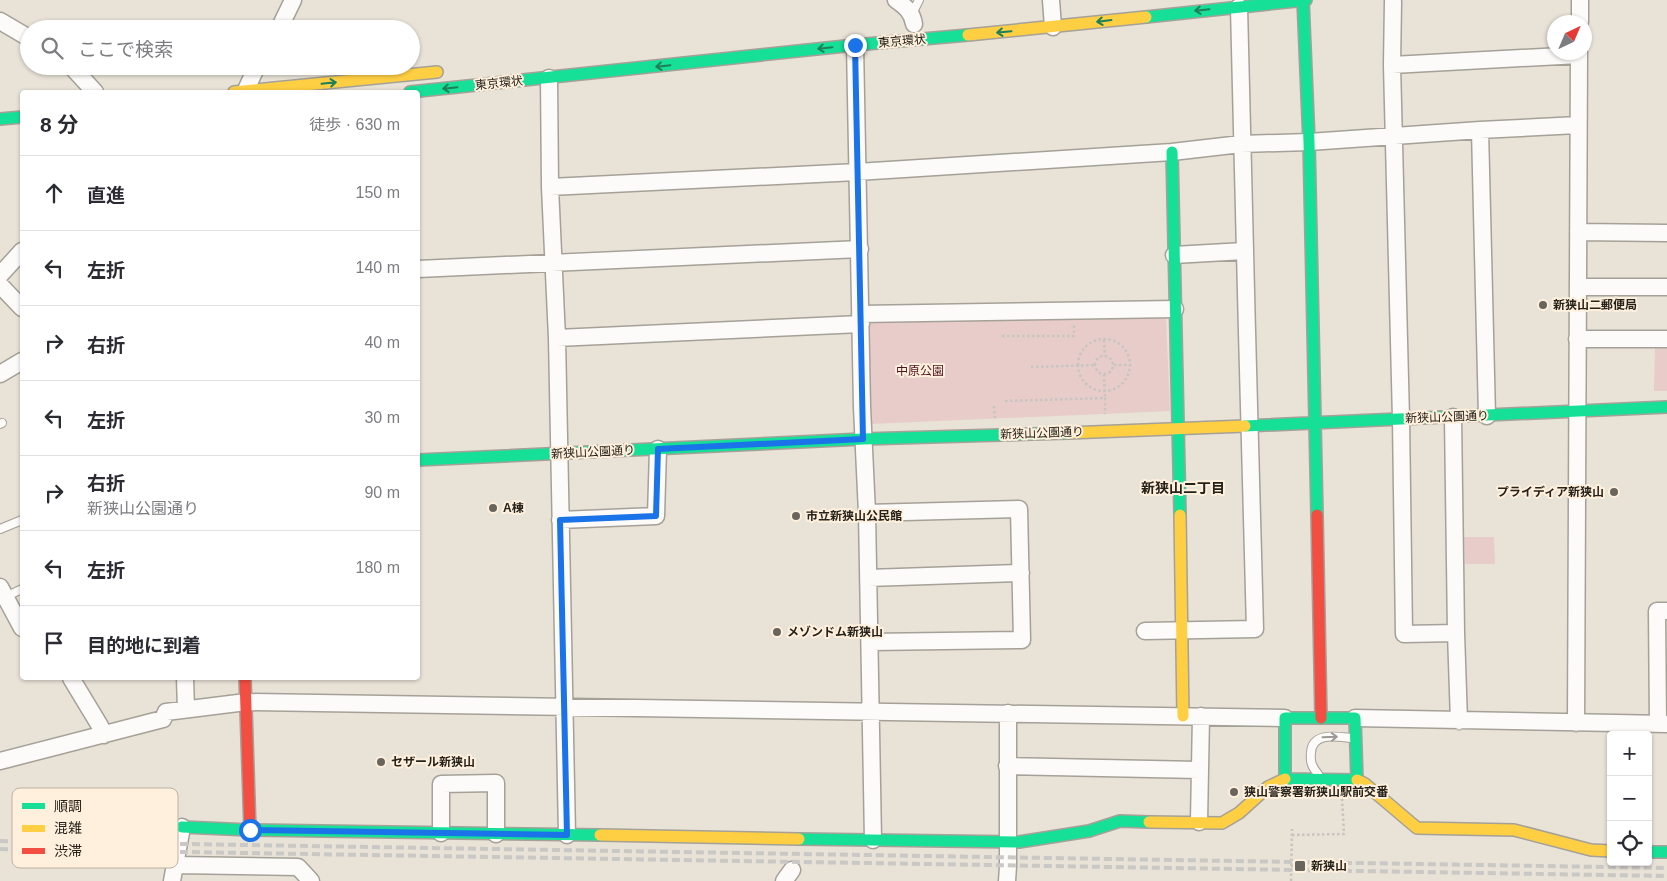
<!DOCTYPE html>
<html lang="ja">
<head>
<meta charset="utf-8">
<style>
	body { margin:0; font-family:Helvetica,"Noto Sans JP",sans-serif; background:#f2f2f3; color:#2b2b33 }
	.controls { position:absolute; right:15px; bottom:15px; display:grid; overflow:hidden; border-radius:5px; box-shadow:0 1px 4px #0004 }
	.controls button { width:45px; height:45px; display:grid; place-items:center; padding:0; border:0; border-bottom:1px solid #e1e1e2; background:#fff; color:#2b2b33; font:25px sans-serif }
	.compass { position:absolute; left:1547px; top:15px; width:45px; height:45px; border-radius:50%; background:#fff; box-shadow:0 1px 4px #0004; rotate:44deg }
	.stop { position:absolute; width:15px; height:15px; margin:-11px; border:4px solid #1a73e8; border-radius:50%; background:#fff }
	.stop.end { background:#1a73e8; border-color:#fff; box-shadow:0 1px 5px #0008 }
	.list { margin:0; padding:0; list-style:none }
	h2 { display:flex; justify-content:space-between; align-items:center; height:65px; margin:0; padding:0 20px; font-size:21px }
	h2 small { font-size:16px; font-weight:400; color:#7c7c81 }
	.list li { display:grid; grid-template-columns:32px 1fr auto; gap:15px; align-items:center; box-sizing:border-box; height:75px; padding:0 20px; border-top:1px solid #e1e1e2 }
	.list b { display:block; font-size:19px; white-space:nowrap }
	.list p { margin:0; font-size:16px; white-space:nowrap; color:#7c7c81 }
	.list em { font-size:16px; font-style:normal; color:#7c7c81 }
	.icon { flex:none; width:28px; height:28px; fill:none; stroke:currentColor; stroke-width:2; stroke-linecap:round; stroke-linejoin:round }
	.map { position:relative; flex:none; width:1667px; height:881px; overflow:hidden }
	.search { position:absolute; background:#fff; box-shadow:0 1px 4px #0004; left:20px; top:20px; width:400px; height:55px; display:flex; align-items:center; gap:12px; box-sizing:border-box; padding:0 18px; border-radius:28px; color:#7c7c81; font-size:19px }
	.panel { position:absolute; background:#fff; box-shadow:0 1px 4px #0004; left:20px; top:90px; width:400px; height:590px; border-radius:5px }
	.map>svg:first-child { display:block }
	.park { fill:#e8ccca }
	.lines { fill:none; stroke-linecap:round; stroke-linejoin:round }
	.lane-casing { stroke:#a5a198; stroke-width:10 }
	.street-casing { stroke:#a5a198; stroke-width:19 }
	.fast-casing { stroke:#a5a198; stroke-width:14 }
	.slow-casing { stroke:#a5a198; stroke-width:14 }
	.jam-casing { stroke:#a5a198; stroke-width:14 }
	.path { stroke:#c6c5c0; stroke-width:2.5; stroke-dasharray:2.5 2.5; stroke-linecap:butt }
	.lane { stroke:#fcfbf9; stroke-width:8 }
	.street { stroke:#fcfbf9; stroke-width:16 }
	.fast { stroke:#16e098; stroke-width:11 }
	.slow { stroke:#ffcf43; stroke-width:11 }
	.jam { stroke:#f24e42; stroke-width:11 }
	.rail { stroke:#c9c8c5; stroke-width:4; stroke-dasharray:8 4; stroke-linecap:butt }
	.path-bridge { stroke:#c6c5c0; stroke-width:2.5; stroke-dasharray:2.5 2.5; stroke-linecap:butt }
	.oneway { stroke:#1e8058 }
	.oneway2 { stroke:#9c9994 }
	.route { stroke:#1a73e8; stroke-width:6 }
	.poi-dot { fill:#6a655c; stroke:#fef0dc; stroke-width:2 }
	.labels { text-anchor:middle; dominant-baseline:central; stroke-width:4; stroke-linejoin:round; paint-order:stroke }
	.street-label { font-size:12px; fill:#262119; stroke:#fef0dc }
	.poi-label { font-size:12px; font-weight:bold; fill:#262119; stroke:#fef0dc; text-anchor:start }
	.park-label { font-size:12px; fill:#501322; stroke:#fef0dc }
	.neighbourhood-label { font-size:14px; font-weight:bold; fill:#262119; stroke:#fef0dc }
	.key { fill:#fef0dc; stroke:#bdb2a2; stroke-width:1 }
	.key-label { font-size:14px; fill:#262119 }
</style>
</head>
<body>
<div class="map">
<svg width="1667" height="881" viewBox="0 0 1667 881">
	<rect width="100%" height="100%" fill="#e8e2d7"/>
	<path class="park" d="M1162,315L1166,319L1170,411L870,424L867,327L874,320Z
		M1655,348H1667V391H1654Z
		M1464,537H1494L1495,564H1465Z"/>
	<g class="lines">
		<defs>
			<path id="lane" d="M912,14L919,0
				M0,424L2,423
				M0,529L22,520
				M5,597L22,589
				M1318,774C1312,767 1310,762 1311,753C1312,731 1338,737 1353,738"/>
			<path id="street" d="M896,0C906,7 912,12 914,24
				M1051,0L1053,27
				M1393,2L1392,65L1401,419L1404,634L1456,633
				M0,21L29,38
				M1580,22V0
				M279,29L293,0
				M855,45L862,407L867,513L873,840
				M1392,65L1579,55
				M71,66L95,92
				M549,78L550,187L557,338L567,835
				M245,92L257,66
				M1480,130L1487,416
				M550,187L857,172L1172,152L1241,144L1309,142L1480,130L1578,125
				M1578,232L1667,233
				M1174,255L1244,251
				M418,269L860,249
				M0,275L22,251
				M0,285L22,308
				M1578,287H1667
				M860,314L1175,309
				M557,338L861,324
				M1577,339H1667
				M0,374L22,361
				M1453,417L1456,633L1459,721
				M867,513L1019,509L1022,640L870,642
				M560,520L656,516L658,449
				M868,578L1021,573
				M0,587L22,628
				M1145,631L1255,629C1250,422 1243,214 1239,7
				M71,678L100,726L104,735
				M185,678L186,709
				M1355,718L1667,724
				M1576,723L1579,52
				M1658,724L1657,611H1667
				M0,761L163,719L166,712L246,702L1285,718
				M1007,766L1199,770
				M1199,822L1201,716
				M441,833V784L496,783V834
				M175,865L298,867L311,881
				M172,881L182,827
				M784,881L792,870
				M1007,881L1008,866V713"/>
			<path id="fast" d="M1303,0L1309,142L1317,515
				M1146,17L1306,0
				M410,92L855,45L968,35
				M0,119L22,117
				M1172,152L1180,515
				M1245,426L1667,407
				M418,460L863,439L1068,433
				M1285,718H1355L1357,780L1285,779Z
				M182,827L250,830L600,835
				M799,839L1019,842L1089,831L1120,821L1149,822
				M1648,852H1667"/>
			<path id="slow" d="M968,35L1146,17
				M234,92L437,72
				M1068,433L1245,426
				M1180,515L1183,716
				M1357,780L1365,784L1417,828L1514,830L1591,850L1611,851
				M1149,822L1222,823L1239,813L1268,787L1285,779
				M600,835L799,839"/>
			<path id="jam" d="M1317,515L1321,718
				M245,678L250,830"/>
		</defs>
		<use href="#lane" class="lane-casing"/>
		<use href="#street" class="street-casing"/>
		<use href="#fast" class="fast-casing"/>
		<use href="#slow" class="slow-casing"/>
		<use href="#jam" class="jam-casing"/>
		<path class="path" d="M1002,336H1074V324
			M1078 365a26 26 0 1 1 52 0a26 26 0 1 1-52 0Z
			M1104,340L1105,356
			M1095 365a9 9 0 1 1 18 0a9 9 0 1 1-18 0Z
			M1114,365H1130
			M1031,367L1095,365
			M1104,374L1105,398
			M1005,401L1105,398V414
			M994,406L995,418
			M1292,835L1344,834L1342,798
			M1291,866H1296"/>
		<use href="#lane" class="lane"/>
		<use href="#street" class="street"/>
		<use href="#fast" class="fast"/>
		<use href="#slow" class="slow"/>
		<use href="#jam" class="jam"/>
		<path class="rail" d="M0,841L1667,868
			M0,849L1667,876"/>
		<path class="path-bridge" d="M1291,881L1292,829"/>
	</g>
	<defs><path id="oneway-shaft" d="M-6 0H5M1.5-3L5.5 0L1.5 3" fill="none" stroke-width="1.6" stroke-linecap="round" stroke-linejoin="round" transform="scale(1.25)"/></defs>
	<g class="oneway">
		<use href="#oneway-shaft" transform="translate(1202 10) rotate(174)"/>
		<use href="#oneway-shaft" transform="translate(1104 21) rotate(173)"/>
		<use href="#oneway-shaft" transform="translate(1004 32) rotate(175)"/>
		<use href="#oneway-shaft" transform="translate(825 48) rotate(174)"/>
		<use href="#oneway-shaft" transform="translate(663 66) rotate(174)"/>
		<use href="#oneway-shaft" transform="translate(329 83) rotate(-6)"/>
		<use href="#oneway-shaft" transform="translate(450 88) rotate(174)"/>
	</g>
	<use class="oneway2" href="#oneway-shaft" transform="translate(1330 737) rotate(-2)"/>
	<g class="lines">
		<path class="route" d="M250,830L567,835L560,520L656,516L658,449L863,439L855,45"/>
	</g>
	<g class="poi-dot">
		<circle cx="1543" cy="305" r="5"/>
		<circle cx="1614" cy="492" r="5"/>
		<circle cx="493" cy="508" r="5"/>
		<circle cx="796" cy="516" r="5"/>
		<circle cx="777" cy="632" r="5"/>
		<circle cx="381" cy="762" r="5"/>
		<circle cx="1234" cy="792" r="5"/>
		<rect x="1294" y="860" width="12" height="12" rx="2.5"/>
	</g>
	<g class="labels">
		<g class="street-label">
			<text transform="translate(902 41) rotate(-5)">東京環状</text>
			<text transform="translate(499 83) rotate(-6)">東京環状</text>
			<text transform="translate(1447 417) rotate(-2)">新狭山公園通り</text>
			<text transform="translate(1042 433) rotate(-2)">新狭山公園通り</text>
			<text transform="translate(593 452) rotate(-3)">新狭山公園通り</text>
		</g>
		<g class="poi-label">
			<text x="1553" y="305">新狭山二郵便局</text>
			<text x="1604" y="492" text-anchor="end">プライディア新狭山</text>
			<text x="503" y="508">A棟</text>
			<text x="806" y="516">市立新狭山公民館</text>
			<text x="787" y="632">メゾンドム新狭山</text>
			<text x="391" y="762">セザール新狭山</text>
			<text x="1244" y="792">狭山警察署新狭山駅前交番</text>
			<text x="1311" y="866">新狭山</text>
		</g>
		<g class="park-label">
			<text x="920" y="371">中原公園</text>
		</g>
		<g class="neighbourhood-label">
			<text x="1183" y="488">新狭山二丁目</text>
		</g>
	</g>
	<rect x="12" y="788" width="166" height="80" rx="8" class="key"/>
	<rect x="22" y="803" width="23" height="6" fill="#16e098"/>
	<rect x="22" y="825" width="23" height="7" fill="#ffcf43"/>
	<rect x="22" y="848" width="23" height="6" fill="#f24e42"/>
	<g class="key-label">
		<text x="54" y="811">順調</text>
		<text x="54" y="833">混雑</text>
		<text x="54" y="856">渋滞</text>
	</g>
</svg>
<div class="controls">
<button>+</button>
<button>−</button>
<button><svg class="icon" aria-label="locate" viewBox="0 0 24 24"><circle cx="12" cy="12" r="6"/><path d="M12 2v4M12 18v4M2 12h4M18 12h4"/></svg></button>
</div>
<svg class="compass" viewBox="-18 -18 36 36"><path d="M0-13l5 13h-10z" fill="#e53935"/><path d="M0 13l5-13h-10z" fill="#7c7c81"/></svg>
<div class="stop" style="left:250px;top:830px"></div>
<div class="stop end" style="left:855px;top:45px"></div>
<div class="search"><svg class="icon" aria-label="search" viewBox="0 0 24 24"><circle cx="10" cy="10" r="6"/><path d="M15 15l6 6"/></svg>ここで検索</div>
<section class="panel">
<h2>8 分<small>徒歩 · 630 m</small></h2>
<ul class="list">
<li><svg class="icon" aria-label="ahead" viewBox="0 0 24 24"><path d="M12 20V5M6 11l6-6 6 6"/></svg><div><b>直進</b></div><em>150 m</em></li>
<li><svg class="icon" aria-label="left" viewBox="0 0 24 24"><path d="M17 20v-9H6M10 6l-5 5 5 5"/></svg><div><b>左折</b></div><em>140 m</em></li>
<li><svg class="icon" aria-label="right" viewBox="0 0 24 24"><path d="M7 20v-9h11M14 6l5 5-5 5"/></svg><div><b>右折</b></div><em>40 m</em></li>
<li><svg class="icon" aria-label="left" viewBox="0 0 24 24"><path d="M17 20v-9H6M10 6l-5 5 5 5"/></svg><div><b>左折</b></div><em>30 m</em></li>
<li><svg class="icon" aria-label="right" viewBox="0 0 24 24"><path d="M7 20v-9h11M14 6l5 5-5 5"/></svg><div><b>右折</b><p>新狭山公園通り</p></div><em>90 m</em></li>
<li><svg class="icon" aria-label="left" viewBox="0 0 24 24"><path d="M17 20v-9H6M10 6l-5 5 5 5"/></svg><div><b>左折</b></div><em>180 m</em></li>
<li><svg class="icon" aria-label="arrive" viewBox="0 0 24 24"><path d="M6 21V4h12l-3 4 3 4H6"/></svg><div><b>目的地に到着</b></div></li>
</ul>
</section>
</div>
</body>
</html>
